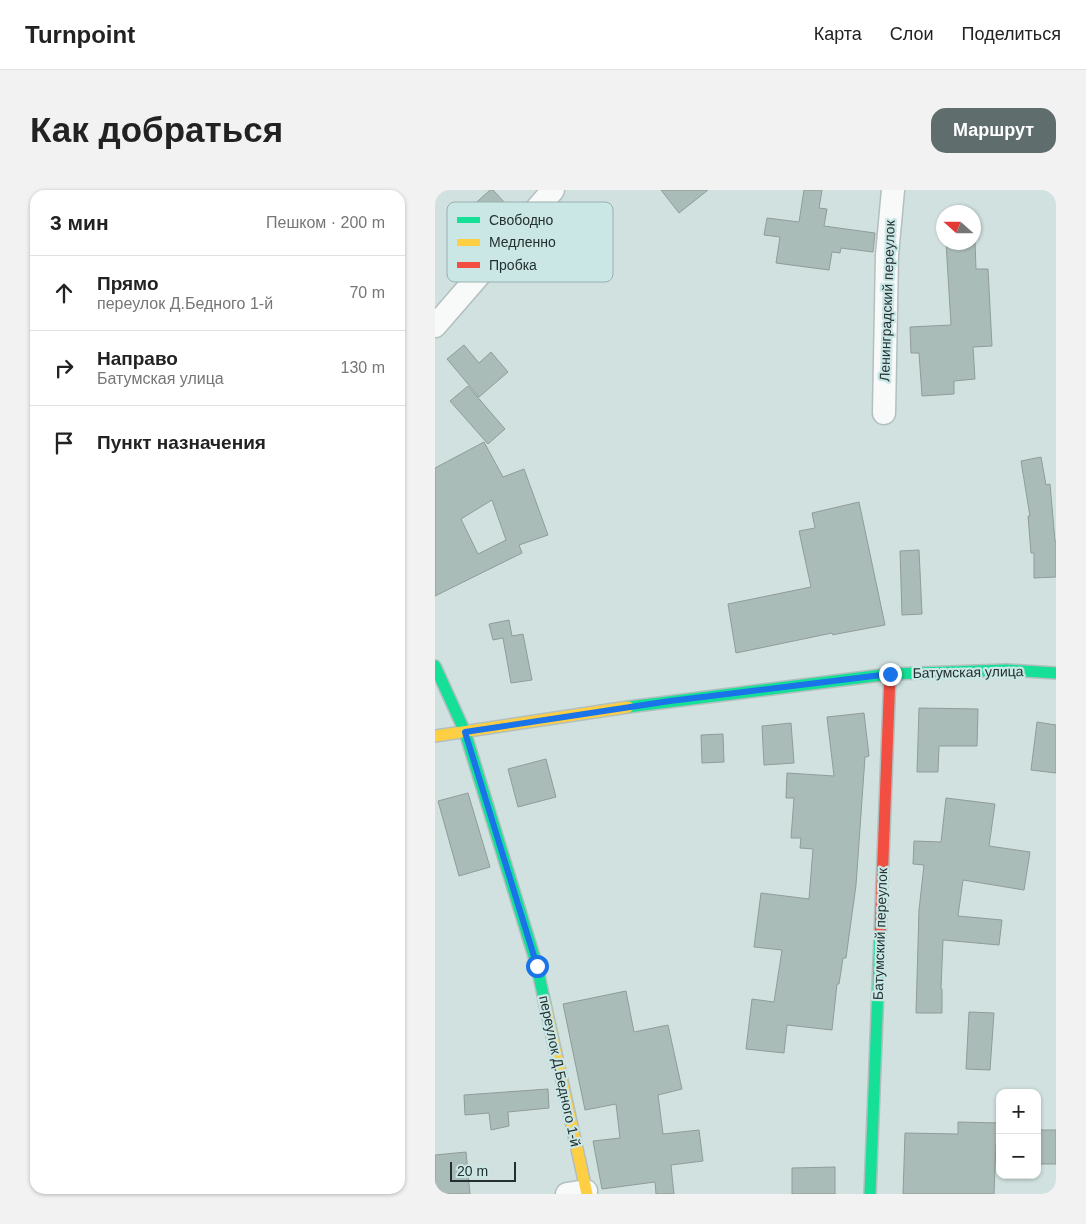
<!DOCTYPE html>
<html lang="ru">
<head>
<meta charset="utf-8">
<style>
	body { margin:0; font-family:Arial,sans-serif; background:#f2f2f2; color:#222 }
	.controls { position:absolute; right:15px; bottom:15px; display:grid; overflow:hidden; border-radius:10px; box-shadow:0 1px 4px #0004 }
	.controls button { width:45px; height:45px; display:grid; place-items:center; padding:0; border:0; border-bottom:1px solid #e0e0e0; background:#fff; color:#222; font:25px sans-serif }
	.compass { position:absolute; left:501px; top:15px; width:45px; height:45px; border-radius:50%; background:#fff; box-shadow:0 1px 4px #0004; rotate:291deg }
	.scale { position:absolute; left:15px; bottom:12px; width:66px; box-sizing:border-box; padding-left:5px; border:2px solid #242f2f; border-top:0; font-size:14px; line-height:18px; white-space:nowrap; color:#242f2f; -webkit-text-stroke:4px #cae7e6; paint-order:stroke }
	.stop { position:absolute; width:15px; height:15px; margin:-11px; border:4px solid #1a73e8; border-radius:50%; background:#fff }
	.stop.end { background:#1a73e8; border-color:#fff; box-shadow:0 1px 5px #0008 }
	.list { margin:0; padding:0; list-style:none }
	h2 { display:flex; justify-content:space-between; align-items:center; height:65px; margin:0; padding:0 20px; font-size:21px }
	h2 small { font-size:16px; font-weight:400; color:#767676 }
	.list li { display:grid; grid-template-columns:32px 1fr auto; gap:15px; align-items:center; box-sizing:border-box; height:75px; padding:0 20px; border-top:1px solid #e0e0e0 }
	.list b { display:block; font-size:19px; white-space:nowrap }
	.list p { margin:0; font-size:16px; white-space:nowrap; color:#767676 }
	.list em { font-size:16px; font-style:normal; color:#767676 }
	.icon { flex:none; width:28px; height:28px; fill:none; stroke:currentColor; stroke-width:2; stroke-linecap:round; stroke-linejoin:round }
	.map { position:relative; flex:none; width:621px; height:1004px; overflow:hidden; border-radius:15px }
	header { display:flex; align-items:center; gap:30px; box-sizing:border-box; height:70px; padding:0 25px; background:#fff; border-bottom:1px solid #e0e0e0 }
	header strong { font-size:24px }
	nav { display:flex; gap:28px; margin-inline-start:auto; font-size:18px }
	.intro { display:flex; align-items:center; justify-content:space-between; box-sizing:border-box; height:120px; padding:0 30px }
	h1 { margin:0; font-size:35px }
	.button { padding:12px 22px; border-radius:15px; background:#606d6d; color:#fff; font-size:18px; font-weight:700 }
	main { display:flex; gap:30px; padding:0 30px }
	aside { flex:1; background:#fff; border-radius:15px; box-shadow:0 1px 4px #0004 }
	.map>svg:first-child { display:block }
	.building { fill:#aabcb7; stroke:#909c99; fill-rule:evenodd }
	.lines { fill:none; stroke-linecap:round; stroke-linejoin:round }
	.street-casing { stroke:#b2bfbe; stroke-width:25 }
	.fast-casing { stroke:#b2bfbe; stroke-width:14 }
	.slow-casing { stroke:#b2bfbe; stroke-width:14 }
	.jam-casing { stroke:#b2bfbe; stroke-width:14 }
	.street { stroke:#f8fafa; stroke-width:22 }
	.fast { stroke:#16e098; stroke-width:11 }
	.slow { stroke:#ffcf43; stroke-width:11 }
	.jam { stroke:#f24e42; stroke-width:11 }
	.route { stroke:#1a73e8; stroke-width:6 }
	.labels { text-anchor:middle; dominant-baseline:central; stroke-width:4.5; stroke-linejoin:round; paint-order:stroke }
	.street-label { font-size:14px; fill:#242f2f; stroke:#cae7e6 }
	.key { fill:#cae7e6; stroke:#98b0af; stroke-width:1 }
	.key-label { font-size:14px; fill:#242f2f }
</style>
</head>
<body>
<header>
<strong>Turnpoint</strong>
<nav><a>Карта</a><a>Слои</a><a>Поделиться</a></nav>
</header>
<div class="intro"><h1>Как добраться</h1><a class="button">Маршрут</a></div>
<main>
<aside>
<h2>3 мин<small>Пешком · 200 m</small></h2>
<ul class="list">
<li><svg class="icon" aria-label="ahead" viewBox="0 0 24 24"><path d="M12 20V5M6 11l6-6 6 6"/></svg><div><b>Прямо</b><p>переулок Д.Бедного 1-й</p></div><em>70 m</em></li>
<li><svg class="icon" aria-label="right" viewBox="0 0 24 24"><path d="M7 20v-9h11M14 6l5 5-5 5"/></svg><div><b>Направо</b><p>Батумская улица</p></div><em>130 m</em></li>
<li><svg class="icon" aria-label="arrive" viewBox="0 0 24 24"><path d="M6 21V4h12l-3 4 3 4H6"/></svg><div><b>Пункт назначения</b></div></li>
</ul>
</aside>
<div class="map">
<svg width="621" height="1004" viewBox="0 0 621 1004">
	<rect width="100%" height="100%" fill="#d0e1e0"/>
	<path class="building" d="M55,0H58L80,24L56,48L32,21Z
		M226,0H273L244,23Z
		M369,0H387L384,18L392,19L389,36L440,43L438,62L406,58L405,63L397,62L394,80L341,73L345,47L329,45L332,28L364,32Z
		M511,52H540L541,79H553L557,156L538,157L540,189L519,191V204L487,206L484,163H476L475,137L516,135Z
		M29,155L44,173L56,162L73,182L44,207L12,169Z
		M33,196L70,239L53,254L15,211Z
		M49,252L68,287L89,279L113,345L84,355L87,363L0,406V278ZM57,310L71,350L43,364L26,329Z
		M606,267L611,295L615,294L620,351H621V387L599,388V363H596L593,326H595L586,271Z
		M424,312L450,435L402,444L398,445L397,443L301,463L293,414L376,397L364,341L380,338L377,323Z
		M484,360L487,424L467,425L465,361Z
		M74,430L77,446L88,444L97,490L76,493L68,448L58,450L54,434Z
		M484,518L543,519L542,556H504L503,582H482Z
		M429,523L434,566L430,567L421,695L411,768H408L404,794H402L397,840L352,835L349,863L311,859L317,809L339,812L347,760L319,757L326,703L374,709L378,659L365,658L366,648H356L359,608H351L352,583L399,586L392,527Z
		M602,532L621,535V583L596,580Z
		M356,533L359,573L329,575L327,536Z
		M288,544L289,572L267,573L266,545Z
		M111,569L121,607L83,617L73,579Z
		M33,603L55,677L24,686L3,611Z
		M511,608L560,614L554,656L595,662L589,700L528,690L523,726L567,730L564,755L508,750L506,799H507V823H481L484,720L489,675L478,674L479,651L506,652Z
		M191,801L199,842L233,835L247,899L223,905L228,944L264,940L268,971L236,975L239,1004H221L220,992L167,999L158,951L185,948L181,914L150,920L128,814Z
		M534,822L559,823L555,880L531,879Z
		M113,899L114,918L73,922L74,936L56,940L54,923L30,925L29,905Z
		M523,932L565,933V953H561L559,1004H468L470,943L523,944Z
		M604,940H621V974H603Z
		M31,962L35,1004H0V965Z
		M400,977V1004H357V978Z"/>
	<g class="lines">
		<defs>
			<path id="street" d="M0,136L118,0
				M449,223L452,65L458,0
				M132,1004L151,1001"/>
			<path id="fast" d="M0,476L30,542L102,776L110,814
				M193,517L455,484L572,480L621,483
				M435,1004L445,747"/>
			<path id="slow" d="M0,546L193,517
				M110,814L152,1004"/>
			<path id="jam" d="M445,747L455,484"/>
		</defs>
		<use href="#street" class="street-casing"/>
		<use href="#fast" class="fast-casing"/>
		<use href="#slow" class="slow-casing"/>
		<use href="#jam" class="jam-casing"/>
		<use href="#street" class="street"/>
		<use href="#fast" class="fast"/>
		<use href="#slow" class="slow"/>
		<use href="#jam" class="jam"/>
	</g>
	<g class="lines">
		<path class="route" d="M102,776L30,542L235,511L455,484"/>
	</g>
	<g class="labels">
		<g class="street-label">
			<text transform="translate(452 111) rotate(-88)">Ленинградский переулок</text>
			<text transform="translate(533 482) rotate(-1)">Батумская улица</text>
			<text transform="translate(445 744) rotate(-88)">Батумский переулок</text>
			<text transform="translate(125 881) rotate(78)">переулок Д.Бедного 1-й</text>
		</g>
	</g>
	<rect x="12" y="12" width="166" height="80" rx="8" class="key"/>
	<rect x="22" y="27" width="23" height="6" fill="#16e098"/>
	<rect x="22" y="49" width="23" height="7" fill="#ffcf43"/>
	<rect x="22" y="72" width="23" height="6" fill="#f24e42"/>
	<g class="key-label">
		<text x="54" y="35">Свободно</text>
		<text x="54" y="57">Медленно</text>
		<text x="54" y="80">Пробка</text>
	</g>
</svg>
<div class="controls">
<button>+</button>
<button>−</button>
</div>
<svg class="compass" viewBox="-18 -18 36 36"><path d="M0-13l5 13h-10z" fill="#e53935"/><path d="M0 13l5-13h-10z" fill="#767676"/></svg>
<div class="scale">20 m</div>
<div class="stop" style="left:102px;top:776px"></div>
<div class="stop end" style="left:455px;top:484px"></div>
</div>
</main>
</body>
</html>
